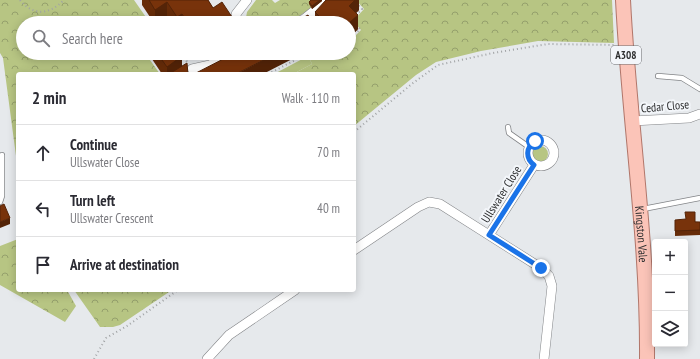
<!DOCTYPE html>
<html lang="en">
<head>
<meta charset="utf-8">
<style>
	body { margin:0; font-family:"PT Sans Narrow",sans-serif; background:#f7f7f7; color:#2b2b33 }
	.controls { position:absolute; right:12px; bottom:12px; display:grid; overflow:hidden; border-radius:4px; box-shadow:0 2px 10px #0003 }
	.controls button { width:36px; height:36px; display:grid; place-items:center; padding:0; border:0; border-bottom:1px solid #e1e1e2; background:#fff; color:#2b2b33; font:20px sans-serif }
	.stop { position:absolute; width:12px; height:12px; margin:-9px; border:3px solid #1a73e8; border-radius:50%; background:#fff }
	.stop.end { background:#1a73e8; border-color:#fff; box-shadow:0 1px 4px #0008 }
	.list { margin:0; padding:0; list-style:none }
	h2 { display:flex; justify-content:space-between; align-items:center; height:52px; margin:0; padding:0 16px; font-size:17px }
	h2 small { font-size:13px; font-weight:400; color:#7c7c81 }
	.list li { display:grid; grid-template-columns:26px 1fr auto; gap:12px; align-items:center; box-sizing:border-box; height:56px; padding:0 16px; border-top:1px solid #e1e1e2 }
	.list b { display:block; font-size:15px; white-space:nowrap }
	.list p { margin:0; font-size:13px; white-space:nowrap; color:#7c7c81 }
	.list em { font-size:13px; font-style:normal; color:#7c7c81 }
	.icon { flex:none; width:22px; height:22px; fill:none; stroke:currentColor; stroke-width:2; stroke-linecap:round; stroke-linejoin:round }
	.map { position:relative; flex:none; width:700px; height:359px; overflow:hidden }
	.search { position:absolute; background:#fff; box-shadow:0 2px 10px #0003; left:16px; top:16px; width:340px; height:44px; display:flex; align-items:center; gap:10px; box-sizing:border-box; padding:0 14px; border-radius:22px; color:#7c7c81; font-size:15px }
	.panel { position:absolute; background:#fff; box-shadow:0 2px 10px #0003; left:16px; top:72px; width:340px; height:220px; border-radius:4px }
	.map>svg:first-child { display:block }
	.grass { fill:#b7c583 }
	.forest { fill:url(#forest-crowns) }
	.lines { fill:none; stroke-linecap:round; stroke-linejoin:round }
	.service-casing { stroke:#828487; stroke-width:6 }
	.minor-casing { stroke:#828487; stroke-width:10 }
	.primary-casing { stroke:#b1766a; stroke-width:16 }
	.path { stroke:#a1a3a5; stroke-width:2; stroke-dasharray:1 3; stroke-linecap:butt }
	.service { stroke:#fff; stroke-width:4.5 }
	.minor { stroke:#fff; stroke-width:9 }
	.primary { stroke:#fbc4b8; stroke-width:14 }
	.wall { fill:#672c09 }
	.shaded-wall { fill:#542408 }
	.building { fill:#78330b; stroke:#542408 }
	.route { stroke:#1a73e8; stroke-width:5 }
	.labels { text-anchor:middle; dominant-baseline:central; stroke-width:4; stroke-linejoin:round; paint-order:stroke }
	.shield { fill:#f3f6fa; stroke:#686a6c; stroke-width:1 }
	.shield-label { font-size:11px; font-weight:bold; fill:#2d2e2f }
	.street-label { font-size:12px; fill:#2d2e2f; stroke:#f3f6fa }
</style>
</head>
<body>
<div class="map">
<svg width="700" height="359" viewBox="0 0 700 359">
	<defs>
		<pattern id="forest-crowns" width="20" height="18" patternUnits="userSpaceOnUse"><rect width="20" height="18" fill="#b7c583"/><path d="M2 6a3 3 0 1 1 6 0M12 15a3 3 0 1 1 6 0" fill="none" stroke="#95a06c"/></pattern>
	</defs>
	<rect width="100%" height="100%" fill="#e6e9ec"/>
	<path class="grass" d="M308,56L312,64L293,74H274Z
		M532 154a8 8 0 1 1 16 0a8 8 0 1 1-16 0Z"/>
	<path class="forest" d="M0,0H134L150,23H23V53H145L160,74H18V171L3,58L0,53Z
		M256,0H272L275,3L280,0H323L289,23H245L247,12Z
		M356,0H612L614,43L538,41L481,51L436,62L416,75L354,126V74H293L312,64L308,56L313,53H349V42L361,30L353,21L364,9Z
		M18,239V290H67L76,306L65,322L0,285V246Z
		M74,290H172L120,325L113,327H100Z"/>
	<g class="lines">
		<defs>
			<path id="service" d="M658,76L682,78L700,89
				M508,127L509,133L529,147
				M0,202L2,196V155
				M643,209L700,198"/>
			<path id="minor" d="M237,23L236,14L247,0
				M296,23L304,19L328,0
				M192,69L210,65L232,53
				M632,121L689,118L700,114
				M528 153a13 13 0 1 1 26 0a13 13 0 1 1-26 0Z
				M489,235L534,165
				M354,250L418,207L429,202L440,204L541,268L549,276L552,286L544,359
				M207,359L229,335L295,290"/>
			<g id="primary">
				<path id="s1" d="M623,0C629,120 648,239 647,359"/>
			</g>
		</defs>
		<use href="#service" class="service-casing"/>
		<use href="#minor" class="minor-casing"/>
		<use href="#primary" class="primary-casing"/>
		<path class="path" d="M20,0C34,17 50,14 64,0
			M356,15L362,9L358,5
			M349,40L360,29L356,25
			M181,56L185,57L187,62
			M268,74L309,53
			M354,132L413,83L438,65L493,53L548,44L614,45
			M94,359L106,338L127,326L178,290"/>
		<use href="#service" class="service"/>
		<use href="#minor" class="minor"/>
		<use href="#primary" class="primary"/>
	</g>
	<path class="wall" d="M142,0H208L213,8L232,23H169L170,22L167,17L157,23H154L142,5Z
		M322,0V1L312,9L309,4V2Z
		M359,0V10L356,13L358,29L349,38V23H315V12Z
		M148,53H180L182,66L188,74H162Z
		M675,220L700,222V235L675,236Z"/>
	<path class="shaded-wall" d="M320,0H322V1L312,9V6Z
		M355,0H359V10L349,20V6Z
		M167,2V17L157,23H155V10Z
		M182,14V23H177V17Z
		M358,15V29L349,38V23Z
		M232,17V23H223Z
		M334,18V23H329Z
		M192,53H197L192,57Z
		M277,53H304L263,74H236Z
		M182,56V71L177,74H167V67Z
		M10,218V224L0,228V222Z"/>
	<path class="building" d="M149,0H208L213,8L222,2L232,17L223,23H188L182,14L177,17L167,2L155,10Z
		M311,0H320L312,6L309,2Z
		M326,0H355L349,6L358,15L349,23H338L334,18L329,23H326L315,12Z
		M308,15L312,23H293Z
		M157,53H180L182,56L167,67Z
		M235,53H277L236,74H196V73Z
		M187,63L188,74H169Z
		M4,204L10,218L0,222V206Z
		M685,212H695V222H700V230L675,231V220L686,219Z"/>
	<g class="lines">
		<path class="route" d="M535,141C526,147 525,158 534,165L489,235L541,268"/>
	</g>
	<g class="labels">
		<rect class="shield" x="611" y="46" width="30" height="18" rx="3"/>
		<g class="shield-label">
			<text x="626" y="55">A308</text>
		</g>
		<g class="street-label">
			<text transform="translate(665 106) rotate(-5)">Cedar Close</text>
			<text transform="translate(501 194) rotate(-58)">Ullswater Close</text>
			<text stroke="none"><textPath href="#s1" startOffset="235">Kingston Vale</textPath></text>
		</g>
	</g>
</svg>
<div class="controls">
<button>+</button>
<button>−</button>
<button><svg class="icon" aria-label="layers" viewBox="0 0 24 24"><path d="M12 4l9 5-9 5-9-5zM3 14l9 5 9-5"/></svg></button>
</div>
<div class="stop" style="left:535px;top:141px"></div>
<div class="stop end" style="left:541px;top:268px"></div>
<div class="search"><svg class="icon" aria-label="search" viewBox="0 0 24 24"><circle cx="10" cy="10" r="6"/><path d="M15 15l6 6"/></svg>Search here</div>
<section class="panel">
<h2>2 min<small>Walk · 110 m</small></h2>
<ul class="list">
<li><svg class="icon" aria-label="ahead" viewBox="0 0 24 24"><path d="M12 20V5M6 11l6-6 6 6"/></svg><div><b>Continue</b><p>Ullswater Close</p></div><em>70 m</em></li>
<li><svg class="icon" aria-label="left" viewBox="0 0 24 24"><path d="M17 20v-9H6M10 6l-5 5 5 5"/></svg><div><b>Turn left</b><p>Ullswater Crescent</p></div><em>40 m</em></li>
<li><svg class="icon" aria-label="arrive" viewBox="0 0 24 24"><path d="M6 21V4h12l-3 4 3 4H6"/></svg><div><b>Arrive at destination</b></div></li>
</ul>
</section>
</div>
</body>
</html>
